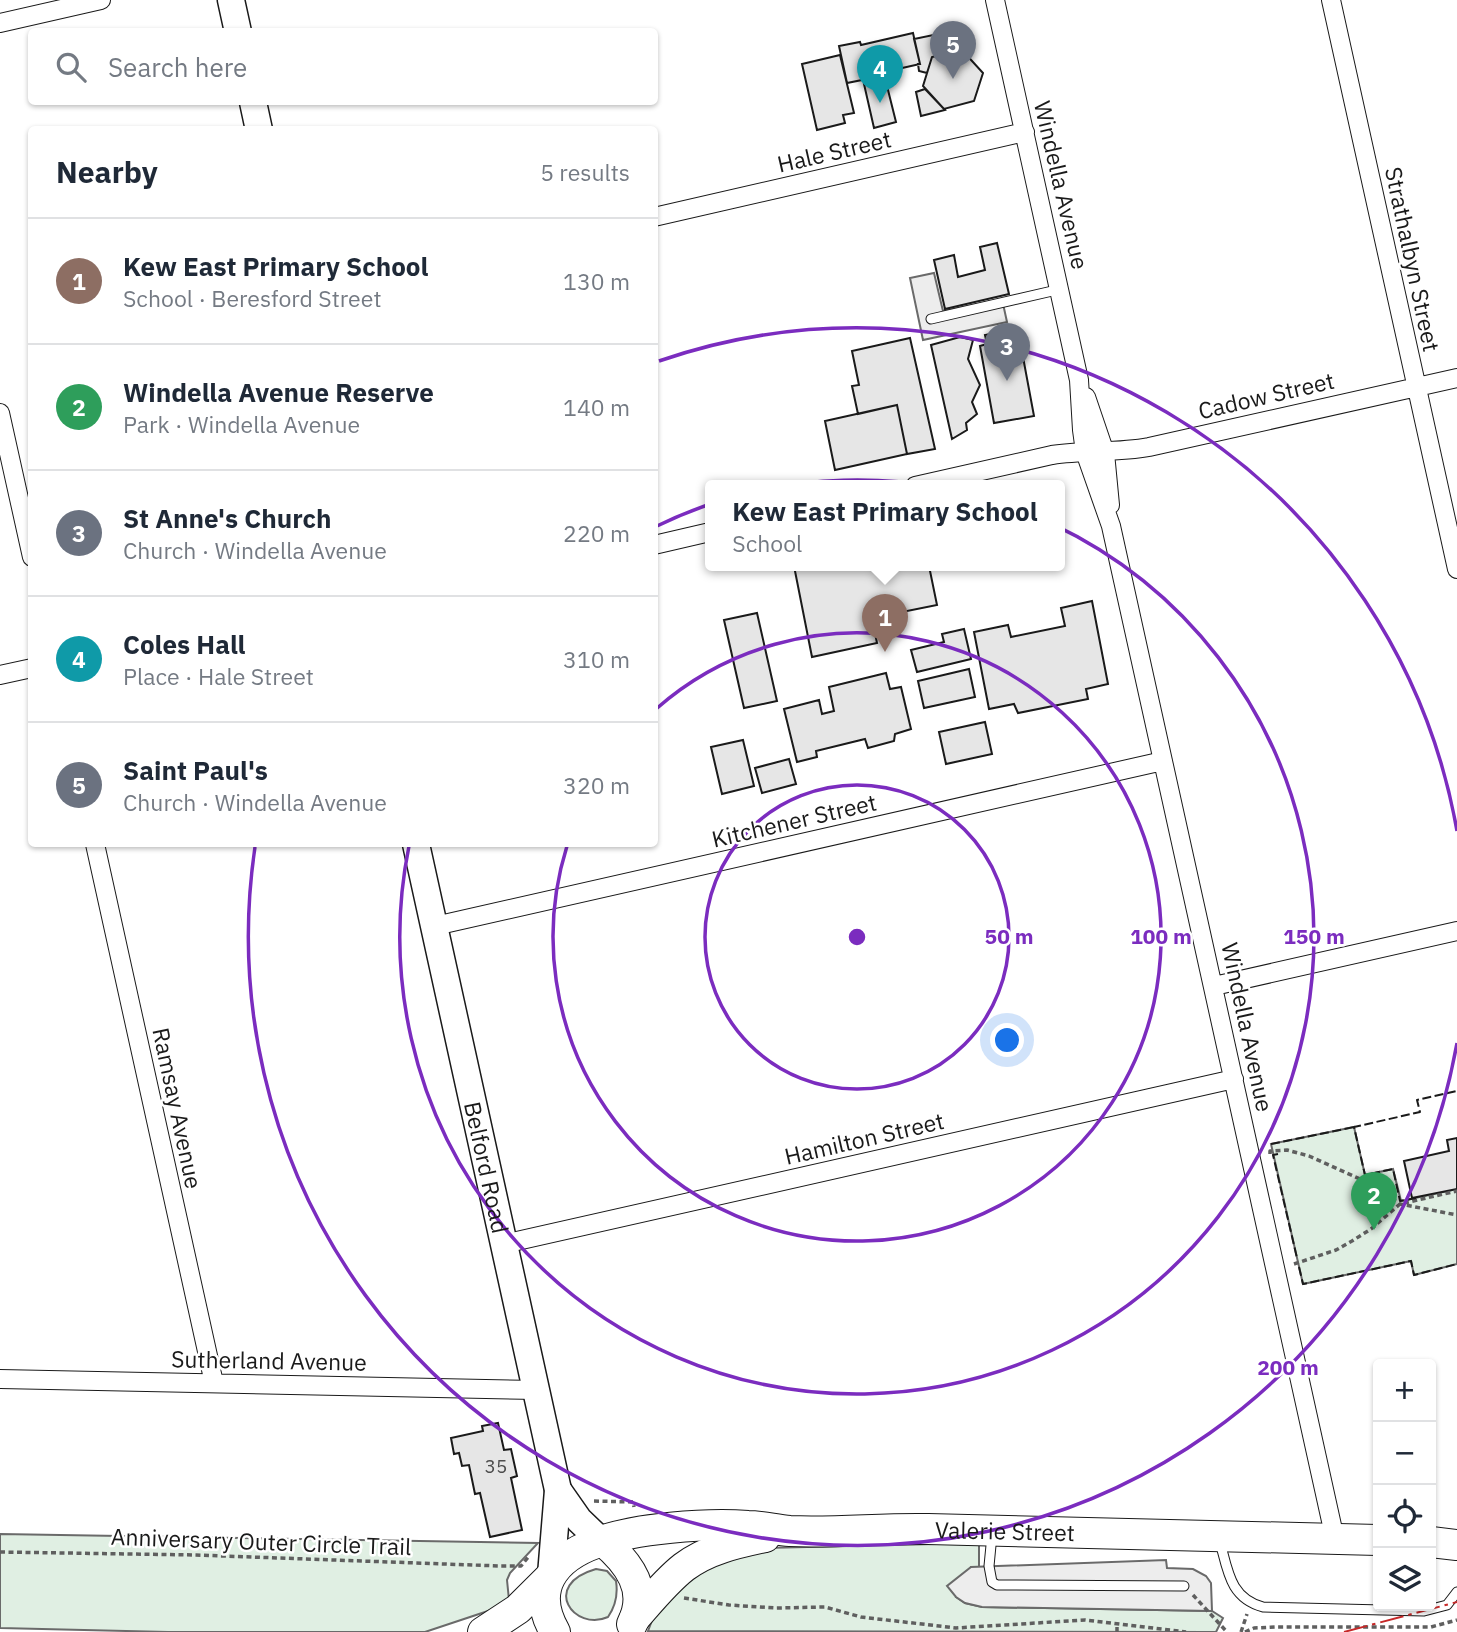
<!DOCTYPE html>
<html lang="en">
<head>
<meta charset="utf-8">
<style>
	body { margin:0; font-family:"IBM Plex Sans",sans-serif; background:#f2f2f3; color:#1f2937 }
	.controls { position:absolute; right:21px; bottom:21px; display:grid; overflow:hidden; border-radius:7px; box-shadow:0 2px 5px #0004 }
	.controls button { width:63px; height:63px; display:grid; place-items:center; padding:0; border:0; border-bottom:2px solid #e0e1e3; background:#fff; color:#1f2937; font:35px sans-serif }
	.you { position:absolute; left:1008px; top:1041px; width:24px; height:24px; margin:-18px; border:5px solid #fff; border-radius:50%; background:#1a73e8; box-shadow:0 0 0 10px #1a73e833 }
	.badge { display:grid; place-items:center; width:46px; height:46px; border-radius:50%; background:#c62828; color:#fff; font-size:23px; font-weight:700 }
	.pin { position:absolute; translate:-50% -58px; filter:drop-shadow(0 2px 4px #0008) }
	.pin::after { content:''; position:absolute; top:37px; width:24px; height:21px; background:inherit; clip-path:polygon(0 0,100% 0,50% 100%) }
	.popup { position:absolute; left:705px; top:480px; width:360px; height:91px; box-sizing:border-box; display:grid; place-content:center; border-radius:7px; background:#fff; filter:drop-shadow(0 2px 5px #0005); font-size:23px; white-space:nowrap; color:#747a83 }
	.popup b { font-size:26px; color:#1f2937 }
	.popup::after { content:''; position:absolute; left:50%; top:100%; margin-left:-14px; border:14px solid transparent; border-top-color:#fff }
	.list { margin:0; padding:0; list-style:none }
	h2 { display:flex; justify-content:space-between; align-items:center; height:91px; margin:0; padding:0 28px; font-size:30px }
	h2 small { font-size:23px; font-weight:400; color:#747a83 }
	.list li { display:grid; grid-template-columns:46px 1fr auto; gap:21px; align-items:center; box-sizing:border-box; height:126px; padding:0 28px; border-top:2px solid #e0e1e3 }
	.list b { display:block; font-size:26px; white-space:nowrap }
	.list p { margin:0; font-size:23px; white-space:nowrap; color:#747a83 }
	.list em { font-size:23px; font-style:normal; color:#747a83 }
	.icon { flex:none; width:38px; height:38px; fill:none; stroke:currentColor; stroke-width:2; stroke-linecap:round; stroke-linejoin:round }
	.map { position:relative; flex:none; width:1457px; height:1632px; overflow:hidden }
	.search { position:absolute; background:#fff; box-shadow:0 2px 5px #0004; left:28px; top:28px; width:630px; height:77px; display:flex; align-items:center; gap:18px; box-sizing:border-box; padding:0 24px; border-radius:7px; color:#747a83; font-size:26px }
	.panel { position:absolute; background:#fff; box-shadow:0 2px 5px #0004; left:28px; top:126px; width:630px; height:721px; border-radius:7px }
	.map>svg:first-child { display:block }
	.green { fill:#e0efe3; stroke:#6a6a6a; stroke-width:2 }
	.parking { fill:#ededed; stroke:#6a6a6a; stroke-width:2 }
	.building { fill:#e6e6e6; stroke:#1a1a1a; stroke-width:2 }
	.lines { fill:none; stroke-linecap:round; stroke-linejoin:round }
	.lane-casing { stroke:#1a1a1a; stroke-width:11 }
	.street-casing { stroke:#1a1a1a; stroke-width:20 }
	.secondary-casing { stroke:#1a1a1a; stroke-width:29 }
	.primary-casing { stroke:#1a1a1a; stroke-width:32 }
	.path { stroke:#5f5f5f; stroke-width:3.5; stroke-dasharray:5 3.5; stroke-linecap:butt }
	.lane { stroke:#fff; stroke-width:9 }
	.street { stroke:#fff; stroke-width:18 }
	.secondary { stroke:#fff; stroke-width:26 }
	.primary { stroke:#fff; stroke-width:30 }
	.fence { stroke:#1a1a1a; stroke-width:2; stroke-dasharray:9 3.5; stroke-linecap:butt }
	.power { stroke:#c62828; stroke-width:2; stroke-dasharray:24 5 3.5 5; stroke-linecap:butt }
	.ring { fill:none; stroke:#7b2cbf; stroke-width:3.5 }
	.labels { text-anchor:middle; dominant-baseline:central; stroke-width:5; stroke-linejoin:round; paint-order:stroke }
	.number-label { font-size:19px; fill:#4d4d4d }
	.street-label { font-size:23px; fill:#1a1a1a; stroke:#fff }
	.centre { fill:#7b2cbf; stroke:#fff; stroke-width:3.5 }
	.ring-label { font-size:21px; text-anchor:middle; font-weight:bold; fill:#7b2cbf; stroke:#fff; stroke-width:5; stroke-linejoin:round; paint-order:stroke }
</style>
</head>
<body>
<div class="map">
<svg width="1457" height="1632" viewBox="0 0 1457 1632">
	<rect width="100%" height="100%" fill="#fff"/>
	<path class="green" d="M1354,1127L1365,1175L1393,1169L1401,1201L1457,1189V1264L1414,1275L1411,1261L1303,1284L1271,1144Z
		M0,1534L538,1543L510,1573L507,1580L509,1600L497,1608L425,1632H168L0,1628Z
		M979,1543V1567H971L956,1597L965,1603L982,1607L1212,1611L1223,1618L1216,1632L648,1631L653,1618L694,1573L764,1548Z
		M596,1569L607,1571L616,1581C618,1594 615,1607 608,1617C574,1632 540,1585 596,1569Z"/>
	<path class="parking" d="M934,273L943,311L1002,299L1007,322L923,340L910,278Z
		M1166,1560L1167,1568L1193,1569L1206,1576L1211,1583L1212,1611L982,1607L965,1603L956,1597L947,1586L971,1567Z"/>
	<path class="building" d="M913,33L920,64L871,75L872,78L847,83L839,46L860,42L861,45Z
		M938,34L954,51L932,57L927,73L919,71L918,64H920L914,39Z
		M962,50L983,73L974,101L944,109L923,86L932,57Z
		M840,55L854,113L843,115L845,123L817,130L802,64Z
		M885,78L896,122L874,128L864,84Z
		M925,89L945,110L921,116L916,92Z
		M997,243L1009,294L945,309L934,260L954,255L958,277L985,270L980,247Z
		M1007,331L1009,343L1020,341L1034,416L994,423L980,346L987,344L985,335Z
		M960,337L973,340L968,359L980,385L972,402L977,414L966,423L967,430L952,439L931,345Z
		M910,338L935,449L907,454L897,405L858,414L852,386L859,385L852,351Z
		M897,405L907,454L835,470L825,421Z
		M794,566H929L937,605L872,618L877,643L812,657Z
		M1092,601L1108,684L1086,689L1088,699L1018,713L1014,704L989,709L974,632L1008,625L1011,637L1065,626L1061,608Z
		M757,613L777,701L744,708L724,620Z
		M964,629L971,659L917,672L911,650L944,642L942,634Z
		M969,669L975,697L924,708L918,681Z
		M886,673L890,689L901,687L911,729L895,734L894,741L868,748L865,739L816,751L817,757L797,762L784,709L819,700L822,714L834,711L829,687Z
		M985,722L992,754L946,764L939,732Z
		M743,740L754,786L722,794L711,747Z
		M789,759L796,784L762,793L755,768Z
		M1457,1138V1189L1412,1198L1404,1161L1449,1151L1447,1140Z
		M498,1423L504,1450L511,1449L517,1476L511,1478L522,1530L490,1537L480,1493L475,1494L469,1465L462,1466L459,1453L454,1454L451,1438L483,1431L482,1426Z"/>
	<g class="lines">
		<defs>
			<path id="lane" d="M931,319L1061,289
				M992,1535L989,1566L992,1582L997,1585L1184,1586
				M1220,1542C1228,1571 1230,1598 1263,1607L1424,1611L1447,1605L1457,1592"/>
			<path id="street" d="M995,0L1079,380L1082,430L1085,452L1111,526L1335,1539
				M1331,0L1457,569
				M0,23L101,0
				M654,217L1025,132
				M1086,397L1105,453L1110,505
				M0,413L32,557
				M915,486L1052,455C1084,450 1117,453 1149,447L1457,378
				M654,545L710,532
				M0,675L32,668
				M95,844L214,1383
				M435,926L1163,761
				M1214,986L1457,931
				M504,1244L1234,1079
				M0,1379L537,1390"/>
			<g id="secondary">
				<path d="M231,0L238,32"/>
				<path d="M253,102L259,130"/>
				<path id="s1" d="M416,844L558,1490L551,1575"/>
				<path d="M558,1490L579,1520L601,1541"/>
			</g>
			<g id="primary">
				<path d="M603,1541C628,1562 650,1590 632,1624"/>
				<path d="M1431,1542L1457,1545"/>
				<path d="M635,1618C650,1601 666,1581 684,1567C708,1549 737,1543 765,1537"/>
				<path d="M483,1632L518,1609L548,1579"/>
				<path id="s2" d="M555,1632C530,1589 554,1558 596,1543C634,1528 707,1523 748,1526C762,1526 776,1530 790,1531C836,1533 882,1528 928,1529C1078,1532 1228,1536 1378,1540"/>
			</g>
		</defs>
		<use href="#lane" class="lane-casing"/>
		<use href="#street" class="street-casing"/>
		<use href="#secondary" class="secondary-casing"/>
		<use href="#primary" class="primary-casing"/>
		<path class="path" d="M1270,1154V1151L1287,1150L1309,1156L1369,1183L1400,1204L1457,1215
			M1294,1264L1336,1250L1352,1241L1371,1229L1400,1204L1457,1191
			M594,1501L633,1502L634,1507
			M0,1552L196,1555L500,1566H521L529,1556
			M1193,1595L1227,1632
			M684,1598L729,1605L776,1608L825,1607L861,1617L956,1628L1085,1620L1186,1632
			M1117,1632V1624
			M1241,1632L1247,1614
			M1245,1632L1254,1628L1276,1627H1431L1457,1620"/>
		<use href="#lane" class="lane"/>
		<use href="#street" class="street"/>
		<use href="#secondary" class="secondary"/>
		<use href="#primary" class="primary"/>
		<path class="fence" d="M1271,1144L1354,1127
			M1278,1154L1273,1155L1297,1258
			M1416,1198L1400,1201L1393,1169L1365,1175L1354,1127L1420,1112L1417,1100L1457,1091
			M1299,1267L1303,1284L1411,1261L1414,1275L1457,1264"/>
		<path class="power" d="M1344,1632L1457,1602"/>
	</g>
	<g class="ring">
		<circle cx="857" cy="937" r="152"/>
		<path d="M656 709A304 304 0 1 1 567 846"/>
		<path d="M657 526A457 457 0 1 1 409 846"/>
		<path d="M1457 1043A609 609 0 0 1 255 847M659 361A609 609 0 0 1 1457 831"/>
	</g>
	<g class="labels">
		<g class="number-label">
			<text x="496" y="1466">35</text>
		</g>
		<g class="street-label">
			<text transform="translate(834 151) rotate(-13)">Hale Street</text>
			<text transform="translate(1062 185) rotate(77)">Windella Avenue</text>
			<text transform="translate(1413 259) rotate(78)">Strathalbyn Street</text>
			<text transform="translate(1266 395) rotate(-13)">Cadow Street</text>
			<text transform="translate(794 820) rotate(-13)">Kitchener Street</text>
			<text transform="translate(1248 1027) rotate(78)">Windella Avenue</text>
			<text transform="translate(178 1108) rotate(78)">Ramsay Avenue</text>
			<text transform="translate(864 1138) rotate(-13)">Hamilton Street</text>
			<text stroke="none"><textPath href="#s1" startOffset="331">Belford Road</textPath></text>
			<text transform="translate(269 1360) rotate(1)">Sutherland Avenue</text>
			<text stroke="none"><textPath href="#s2" startOffset="527">Valerie Street</textPath></text>
			<text transform="translate(261 1541) rotate(2)">Anniversary Outer Circle Trail</text>
		</g>
	</g>
	<circle cx="857" cy="937" r="10" class="centre"/>
	<g class="ring-label">
		<text x="1009" y="944">50 m</text>
		<text x="1161" y="944">100 m</text>
		<text x="1314" y="944">150 m</text>
		<text x="1288" y="1375">200 m</text>
	</g>
</svg>
<div class="controls">
<button>+</button>
<button>−</button>
<button><svg class="icon" aria-label="locate" viewBox="0 0 24 24"><circle cx="12" cy="12" r="6"/><path d="M12 2v4M12 18v4M2 12h4M18 12h4"/></svg></button>
<button><svg class="icon" aria-label="layers" viewBox="0 0 24 24"><path d="M12 4l9 5-9 5-9-5zM3 14l9 5 9-5"/></svg></button>
</div>
<div class="you"></div>
<div class="pin badge" style="left:885px;top:652px;background:#8d6e63">1</div>
<div class="popup"><b>Kew East Primary School</b>School</div>
<div class="pin badge" style="left:1374px;top:1230px;background:#2e9e5b">2</div>
<div class="pin badge" style="left:1007px;top:381px;background:#6b7280">3</div>
<div class="pin badge" style="left:880px;top:103px;background:#0f9aa8">4</div>
<div class="pin badge" style="left:953px;top:79px;background:#6b7280">5</div>
<div class="search"><svg class="icon" aria-label="search" viewBox="0 0 24 24"><circle cx="10" cy="10" r="6"/><path d="M15 15l6 6"/></svg>Search here</div>
<section class="panel">
<h2>Nearby<small>5 results</small></h2>
<ul class="list">
<li><span class="badge" style="background:#8d6e63">1</span><div><b>Kew East Primary School</b><p>School · Beresford Street</p></div><em>130 m</em></li>
<li><span class="badge" style="background:#2e9e5b">2</span><div><b>Windella Avenue Reserve</b><p>Park · Windella Avenue</p></div><em>140 m</em></li>
<li><span class="badge" style="background:#6b7280">3</span><div><b>St Anne's Church</b><p>Church · Windella Avenue</p></div><em>220 m</em></li>
<li><span class="badge" style="background:#0f9aa8">4</span><div><b>Coles Hall</b><p>Place · Hale Street</p></div><em>310 m</em></li>
<li><span class="badge" style="background:#6b7280">5</span><div><b>Saint Paul's</b><p>Church · Windella Avenue</p></div><em>320 m</em></li>
</ul>
</section>
</div>
</body>
</html>
